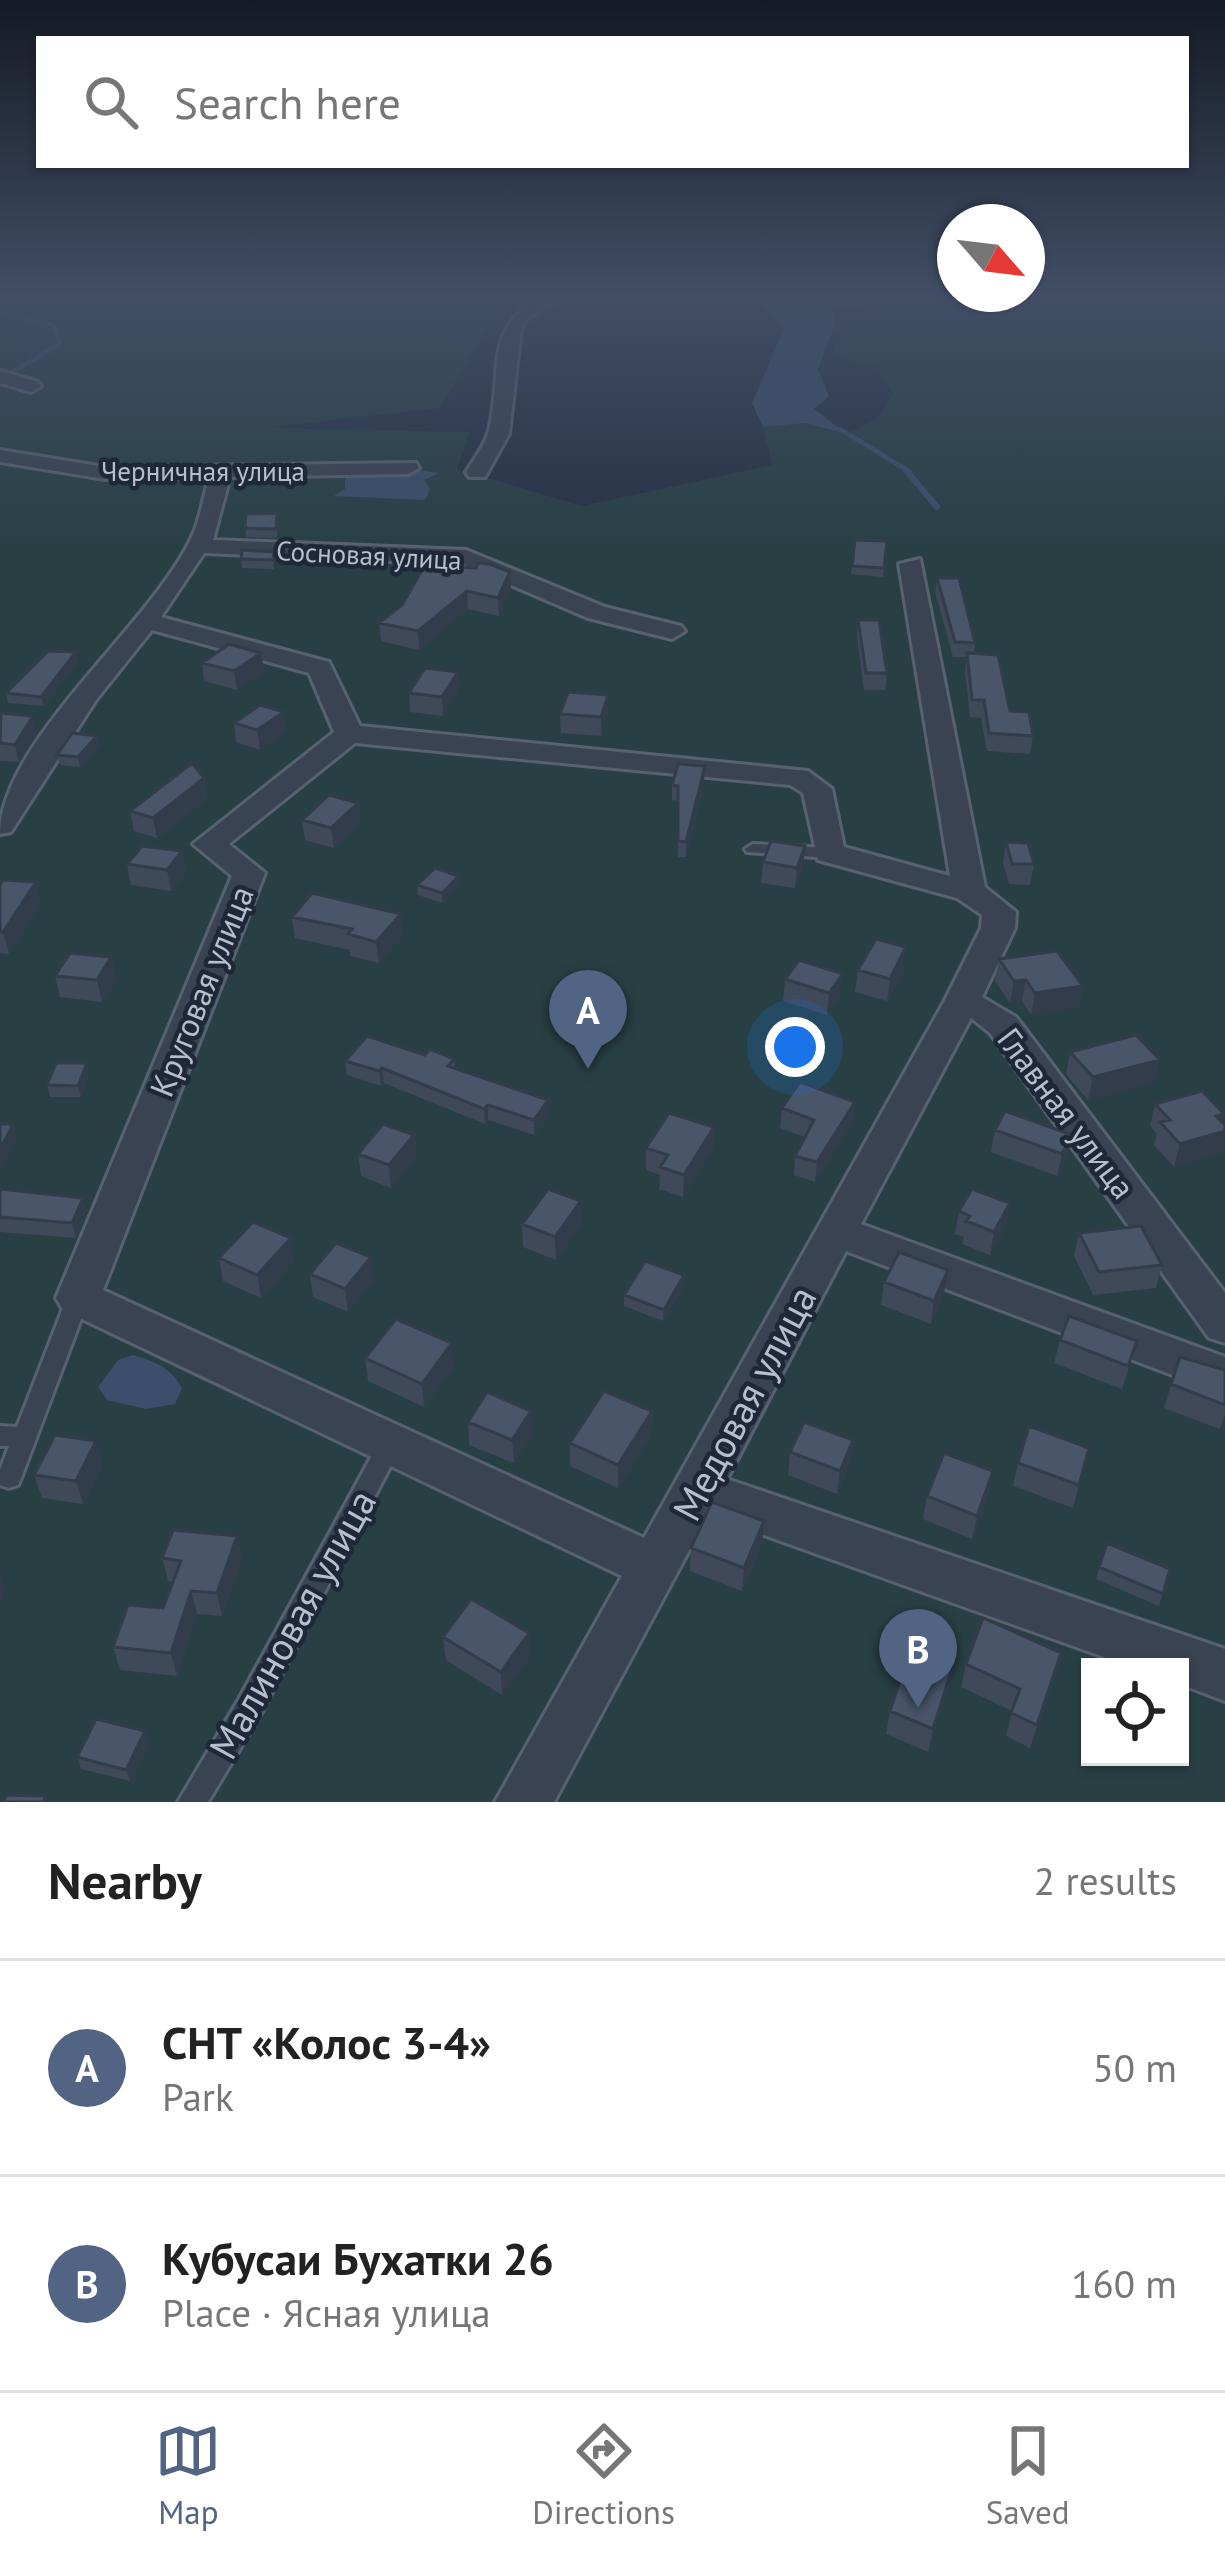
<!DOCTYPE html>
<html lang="en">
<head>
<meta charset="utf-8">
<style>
	body { margin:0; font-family:"PT Sans",sans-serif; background:#f6f6f6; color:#222 }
	.controls { position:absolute; right:36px; bottom:36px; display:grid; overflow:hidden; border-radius:0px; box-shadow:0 3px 9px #0004 }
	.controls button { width:108px; height:108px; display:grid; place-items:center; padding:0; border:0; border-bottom:3px solid #e0e0e0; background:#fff; color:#222; font:60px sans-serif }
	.compass { position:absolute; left:937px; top:204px; width:108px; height:108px; border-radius:50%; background:#fff; box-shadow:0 3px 9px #0004; rotate:118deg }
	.you { position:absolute; left:795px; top:1047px; width:42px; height:42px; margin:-30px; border:9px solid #fff; border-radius:50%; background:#1a73e8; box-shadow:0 0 0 18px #1a73e833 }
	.badge { display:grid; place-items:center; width:78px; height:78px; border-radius:50%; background:#526484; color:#fff; font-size:39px; font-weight:700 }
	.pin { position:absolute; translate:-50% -99px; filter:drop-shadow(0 3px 6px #0008) }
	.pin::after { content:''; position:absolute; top:63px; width:42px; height:36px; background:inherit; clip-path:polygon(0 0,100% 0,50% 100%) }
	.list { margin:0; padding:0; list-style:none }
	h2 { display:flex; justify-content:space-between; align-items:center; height:156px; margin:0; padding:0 48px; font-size:51px }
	h2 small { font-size:39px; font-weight:400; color:#767676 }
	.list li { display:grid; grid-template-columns:78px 1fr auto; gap:36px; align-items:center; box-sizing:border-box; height:216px; padding:0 48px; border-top:3px solid #e0e0e0 }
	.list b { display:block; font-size:45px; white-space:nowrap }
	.list p { margin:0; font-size:39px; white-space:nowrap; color:#767676 }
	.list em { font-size:39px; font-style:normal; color:#767676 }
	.icon { flex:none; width:66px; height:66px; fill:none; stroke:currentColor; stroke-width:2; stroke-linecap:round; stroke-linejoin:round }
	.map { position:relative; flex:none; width:1225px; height:1802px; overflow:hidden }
	.search { position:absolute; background:#fff; box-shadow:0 3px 9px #0004; left:36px; right:36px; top:36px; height:132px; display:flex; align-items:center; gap:30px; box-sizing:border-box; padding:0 42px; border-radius:0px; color:#767676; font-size:45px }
	.sheet { height:588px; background:#fff }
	nav { display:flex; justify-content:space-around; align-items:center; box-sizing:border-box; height:168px; border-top:3px solid #e0e0e0; background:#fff; font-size:33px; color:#767676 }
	nav a { display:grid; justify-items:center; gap:6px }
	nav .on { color:#526484 }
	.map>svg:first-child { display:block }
	.green { fill:#284044; fill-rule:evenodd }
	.water { fill:#3b4e6c }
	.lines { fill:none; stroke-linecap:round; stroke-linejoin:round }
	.stream-far1 { stroke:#3b4e6c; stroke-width:4.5 }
	.stream { stroke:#3b4e6c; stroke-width:6 }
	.service-casing { stroke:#58616f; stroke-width:6 }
	.minor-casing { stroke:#58616f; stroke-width:6 }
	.service { fill:#3a4352; fill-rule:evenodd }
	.minor { fill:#3a4352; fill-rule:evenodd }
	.wall { fill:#3f495a }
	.shaded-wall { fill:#333c4a }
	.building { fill:#495569; stroke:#333c4a; stroke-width:3 }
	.labels { text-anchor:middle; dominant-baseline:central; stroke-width:9; stroke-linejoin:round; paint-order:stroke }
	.far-street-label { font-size:27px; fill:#b7bfcc; stroke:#1f2838 }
	.street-label { font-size:33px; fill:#b7bfcc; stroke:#1f2838 }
	.near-street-label { font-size:39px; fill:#b7bfcc; stroke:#1f2838 }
</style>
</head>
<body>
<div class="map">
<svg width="1225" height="1802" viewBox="0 0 1225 1802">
	<rect width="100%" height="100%" fill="#263143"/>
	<path class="green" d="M0,296H523L502,305L439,408L264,428L470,432L457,469L582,506L772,465L763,427L805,423L847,434L877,419L893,393L876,366L832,357L835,345L881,307L844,296H1225V1802H0ZM1090,1667H1180V1757H1090Z"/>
	<path class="water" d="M750,296H806L871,305L832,306L835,324L818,369L829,396L814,409L847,434L805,423L763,427L752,403L784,329Z
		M418,470L439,473L424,480L430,489L425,500L334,496L345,489V476L350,473Z
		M133,1355C156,1362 170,1367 182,1388L175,1404L146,1409L107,1400L98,1387L118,1360Z"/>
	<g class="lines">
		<path class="stream-far1" d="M0,312L53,325L60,344L0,379
			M840,429L910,472"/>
		<path class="stream" d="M905,469L937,507"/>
		<defs>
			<path id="service" d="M753,844L829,848L837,853L829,858L747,852L745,849Z
				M78,1290L86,1292L89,1298L21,1478L18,1485L9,1488L0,1485V1470L9,1446H0V1426L17,1427L67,1298L70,1292Z
				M389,1436L397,1439L401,1446L259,1717L208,1802H178L239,1699L381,1439Z"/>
			<path id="minor" d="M543,296H563L527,318L521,329L509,434L485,477H469L466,472C474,459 486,444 489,430C504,370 481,329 543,296Z
				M0,371L38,382L41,386L31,392L0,383Z
				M0,450L105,467L416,463L419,468L408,474L230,477L213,540L466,550L605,607L681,626L685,631L672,639L588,618L462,564L204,553L161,617L329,662L360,726L808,771L832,789L844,847L950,876L899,564L920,559L985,887L1016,912L1015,928L982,997L1016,1017L1225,1293V1343L1209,1338L990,1033L971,1018L861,1224L1225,1357V1395L846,1251L727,1479L1225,1649V1701L1180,1684V1667H1132L708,1515L554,1802H495L622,1576L63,1310L56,1298L232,876L193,844L334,732L309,673L152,630L96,700L11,832L0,834C0,740 156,622 194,532C201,515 204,495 209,478L105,479L0,462ZM355,743L790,785L803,793L818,860L957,898L982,915L981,928L944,1002L644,1538L103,1290L265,873L229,844Z"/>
		</defs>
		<use href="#service" class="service-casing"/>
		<use href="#minor" class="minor-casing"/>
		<use href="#service" class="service"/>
		<use href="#minor" class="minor"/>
	</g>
	<path class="wall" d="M278,521L277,538L246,537L245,528Z
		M855,540L887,541L883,577L851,574Z
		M274,552V569L242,568L241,559Z
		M510,572L511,590L499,616L468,609L419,650L381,641L379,623Z
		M937,578L975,643L974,653L1010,711L1033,736L1030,754L987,751L981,718L970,717L965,670L967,657H953L935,592Z
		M858,620L887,673L885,690H864L857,637Z
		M261,653L264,671L237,690L204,681L202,663Z
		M78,662L44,706L8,703L6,693Z
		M458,672L459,690L443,716L410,712L409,693Z
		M284,712L286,731L260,750L236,742L234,723Z
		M0,714L37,733L19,762L0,761Z
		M560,714H608L601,736L561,733Z
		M97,736L99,746L80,767L60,765L57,755Z
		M705,766L704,781L686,857H678V801L672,800V785Z
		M204,778L207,798L157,838L134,831L130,811Z
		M358,803L360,823L334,848L305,840L302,820Z
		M1006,842L1034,864L1030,885L1009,884L1003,863Z
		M182,851L186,872L171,891L131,885L127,864Z
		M763,862L803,867L795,888L761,883Z
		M0,885L41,903L9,954L0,953Z
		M417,885L460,886L442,903L418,895Z
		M292,917L403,935L379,963L350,956V950L295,938Z
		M111,957L116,979L102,1002L60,997L55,976Z
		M999,959L1083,986L1078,1008L1031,1015L1022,1001L1010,1003L995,981Z
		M904,968L887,1001L855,992L858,970Z
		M785,979L840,995L827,1015L783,1001Z
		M619,999L604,1019L583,1012V1001Z
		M1070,1052L1154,1082L1088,1100L1066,1074Z
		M425,1055L454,1059L455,1068L549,1115L534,1135L488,1120L485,1124L384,1083L381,1086L347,1075L345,1061Z
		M87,1063L89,1074L81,1097H50L47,1085Z
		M855,1102L853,1121L815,1182L794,1175L795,1156L805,1137L780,1128L782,1108Z
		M1155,1104L1223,1152L1174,1167L1154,1145L1157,1134L1150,1126Z
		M1005,1111L1067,1157L1057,1176L991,1152L995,1130Z
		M714,1127L713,1150L683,1197L659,1189L660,1175L646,1170V1148Z
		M414,1135L416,1157L391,1188L361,1176L358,1154Z
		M0,1189L86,1213L76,1238L0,1232Z
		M1010,1203L1006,1226L990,1255L962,1244L964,1237L955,1234L959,1211Z
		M522,1224H581L556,1260L523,1247Z
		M1079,1233L1162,1265L1156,1288L1093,1295L1074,1256Z
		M219,1258L294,1261L261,1298L223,1281Z
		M310,1274L373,1280L348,1312L313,1297Z
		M884,1282L944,1293L931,1324L881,1305Z
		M684,1287L663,1321L624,1306V1295Z
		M1060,1340L1130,1364L1122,1389L1054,1363Z
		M1180,1357L1225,1370V1414L1220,1429L1164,1408Z
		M365,1358L454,1366L424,1407L368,1381Z
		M652,1411L651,1435L618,1488L570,1466V1443Z
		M468,1422L532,1434L514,1463L469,1445Z
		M1089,1448L1073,1508L1013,1486L1018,1463Z
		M790,1452L850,1463L837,1494L788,1475Z
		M103,1464L83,1504L42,1498L34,1475Z
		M993,1471L988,1494L972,1539L923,1519L927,1496Z
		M764,1521L762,1544L742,1591L690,1571L691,1548Z
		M237,1536L242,1559L222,1616L197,1614L177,1676L120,1670L113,1647L163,1608L173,1582L168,1581L162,1558Z
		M1107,1543L1170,1569L1159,1606L1096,1579Z
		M443,1637L530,1656L502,1695L446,1660Z
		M1061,1653L1030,1748L1006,1736L1012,1711L961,1687L966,1664Z
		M950,1682L928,1752L886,1734L890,1711Z
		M149,1743L130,1781L81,1769L77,1757Z"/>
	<path class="shaded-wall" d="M510,572L511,590L499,616L498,598Z
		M467,591L468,609L419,650L418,631Z
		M76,652L78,662L44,706L41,697Z
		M261,653L264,671L237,690L234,671Z
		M458,672L459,690L443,716L442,697Z
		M608,695V714L601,736V717Z
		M284,712L286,731L260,750L257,730Z
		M33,716L37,733L19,762L15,745Z
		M97,736L99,746L80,767L78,757Z
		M705,766L704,781L686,857V842Z
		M204,778L207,798L157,838L153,818Z
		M358,803L360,823L334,848L331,828Z
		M805,846L803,867L795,888L797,868Z
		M182,851L186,872L171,891L167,870Z
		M459,876L460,886L442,903V893Z
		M36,882L41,903L9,954L3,932Z
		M401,914L403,935L379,963L376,942Z
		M906,947L904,968L887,1001L890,979Z
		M111,957L116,979L102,1002L97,980Z
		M843,974L840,995L827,1015L829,993Z
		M1026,980L1022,1001L1010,1003L1014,981Z
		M1083,986L1078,1008L1031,1015L1035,993Z
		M619,988V999L604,1019V1008Z
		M1160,1060L1154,1082L1088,1100L1093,1077Z
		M87,1063L89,1074L81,1097L78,1086Z
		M382,1068L384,1083L381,1086L379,1071Z
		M548,1100L549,1115L534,1135V1120Z
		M855,1102L853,1121L815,1182L817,1162Z
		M488,1105V1120L485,1124L484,1109Z
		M1224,1114L1219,1133L1225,1131L1223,1152L1174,1167L1180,1144L1216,1116Z
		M13,1124L18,1139L0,1173V1150Z
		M714,1127L713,1150L683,1197L684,1175Z
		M414,1135L416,1157L391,1188L389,1165Z
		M1072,1135L1067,1157L1057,1176L1062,1154Z
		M83,1198L86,1213L76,1238L72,1223Z
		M581,1201V1224L556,1260L555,1237Z
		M1010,1203L1006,1226L990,1255L994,1232Z
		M291,1238L294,1261L261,1298L257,1275Z
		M371,1257L373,1280L348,1312L345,1289Z
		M948,1270L944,1293L931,1324L934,1301Z
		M684,1275V1287L663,1321L664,1310Z
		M452,1343L454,1366L424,1407L422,1384Z
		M531,1411L532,1434L514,1463L512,1440Z
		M652,1411L651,1435L618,1488V1465Z
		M853,1440L850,1463L837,1494L840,1471Z
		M96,1441L103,1464L83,1504L76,1481Z
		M993,1471L988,1494L972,1539L977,1516Z
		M764,1521L762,1544L742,1591L744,1568Z
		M237,1536L242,1559L222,1616L217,1593Z
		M0,1574L5,1588L0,1604Z
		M191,1591L197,1614L177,1676L171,1653Z
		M529,1633L530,1656L502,1695L501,1672Z
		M955,1659L950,1682L928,1752L933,1729Z
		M145,1731L149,1743L130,1781L126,1770Z"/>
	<path class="building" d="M277,513L276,529L245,528L246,514Z
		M855,540L887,541L884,568L852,566Z
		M242,550L274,552L273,560L241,559Z
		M478,563L490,564L510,572L498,598L467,591L418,631L379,623L402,605L425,565L476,568Z
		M937,578H959L975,643L955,642Z
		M858,620H879L887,673H866Z
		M229,644L261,653L234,671L202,663Z
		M48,651L76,652L41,697L6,693Z
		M967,653L998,655L1010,711L1029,712L1033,736L989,733L984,700H972Z
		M425,668L458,672L442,697L409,693Z
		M568,692L608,695L601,717L560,714Z
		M260,705L284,712L257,730L234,723Z
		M1,713L33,716L15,745L0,743Z
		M72,733L97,736L78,757L57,755Z
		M192,763L204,778L153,818L130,811Z
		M678,764L705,766L686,842L678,841V786L672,785Z
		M329,795L358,803L331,828L302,820Z
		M771,841L805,846L797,868L763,862Z
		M1006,842L1028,843L1034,864H1012Z
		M142,846L182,851L167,870L127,864Z
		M435,868L459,876L442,893L417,885Z
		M3,880L36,882L3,932H0V885Z
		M312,893L401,914L376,942L348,934L352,929L292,917Z
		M876,939L906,947L890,979L858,970Z
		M1057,951L1083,986L1035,993L1026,980L1014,981L999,959Z
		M70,953L111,957L97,980L55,976Z
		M799,960L843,974L829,993L785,979Z
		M598,982L619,988L604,1008L583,1001Z
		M1136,1035L1160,1060L1093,1077L1070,1052Z
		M367,1036L425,1055L430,1049L454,1059L448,1066L548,1100L534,1120L488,1105L484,1109L382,1068L379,1071L345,1061Z
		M56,1063H87L78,1086L47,1085Z
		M800,1082L855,1102L817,1162L795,1156L814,1120L782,1108Z
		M1202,1091L1224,1114L1216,1116L1225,1125V1131L1180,1144L1160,1122L1170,1120L1155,1104Z
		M1005,1111L1072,1135L1062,1154L995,1130Z
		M669,1113L714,1127L684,1175L660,1167L668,1155L646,1148Z
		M0,1124H13L0,1150Z
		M383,1124L414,1135L389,1165L358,1154Z
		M0,1189L83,1198L72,1223L0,1217Z
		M548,1189L581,1201L555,1237L522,1224Z
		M972,1189L1010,1203L994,1232L966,1221L970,1216L959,1211Z
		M253,1222L291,1238L257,1275L219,1258Z
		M1141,1226L1162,1265L1099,1272L1079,1233Z
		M336,1243L371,1257L345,1289L310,1274Z
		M899,1252L948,1270L934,1301L884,1282Z
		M645,1261L684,1275L664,1310L624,1295Z
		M1069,1316L1137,1341L1128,1366L1060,1340Z
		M396,1319L452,1343L422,1384L365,1358Z
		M1180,1357L1225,1370V1405L1171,1384Z
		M604,1391L652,1411L618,1465L570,1443Z
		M487,1392L531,1411L512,1440L468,1422Z
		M804,1422L853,1440L840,1471L790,1452Z
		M1029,1426L1089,1448L1079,1485L1018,1463Z
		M55,1435L96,1441L76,1481L34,1475Z
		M944,1453L993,1471L977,1516L927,1496Z
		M712,1502L764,1521L744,1568L691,1548Z
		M173,1530L237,1536L217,1593L191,1591L171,1653L113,1647L128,1605L163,1608L181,1561L162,1558Z
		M1107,1543L1170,1569L1163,1594L1099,1567Z
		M471,1599L529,1633L501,1672L443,1637Z
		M983,1618L1061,1653L1037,1725L1011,1713L1020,1689L966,1664Z
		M913,1642L955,1659L933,1729L890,1711Z
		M96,1719L145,1731L126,1770L77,1757Z
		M6,1795L45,1796L44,1802H4Z"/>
	<linearGradient id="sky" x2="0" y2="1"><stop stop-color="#151b25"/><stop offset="0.54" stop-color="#414e66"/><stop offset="1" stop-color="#414e66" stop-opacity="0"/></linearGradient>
	<rect width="1225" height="548" fill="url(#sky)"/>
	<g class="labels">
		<g class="far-street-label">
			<text x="203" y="471">Черничная улица</text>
			<text transform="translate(369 555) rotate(3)">Сосновая улица</text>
		</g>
		<g class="street-label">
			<text transform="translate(201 991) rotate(-68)">Круговая улица</text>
			<text transform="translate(1067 1113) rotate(53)">Главная улица</text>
		</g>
		<g class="near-street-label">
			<text transform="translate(744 1403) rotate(-62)">Медовая улица</text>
			<text transform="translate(292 1624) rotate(-61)">Малиновая улица</text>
		</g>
	</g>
</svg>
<div class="controls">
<button><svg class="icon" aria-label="locate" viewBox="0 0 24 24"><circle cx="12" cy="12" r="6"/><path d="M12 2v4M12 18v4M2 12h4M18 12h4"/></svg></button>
</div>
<svg class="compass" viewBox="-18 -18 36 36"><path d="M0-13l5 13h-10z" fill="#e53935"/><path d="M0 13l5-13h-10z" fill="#767676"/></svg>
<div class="you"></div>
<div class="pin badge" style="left:588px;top:1069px">A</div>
<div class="pin badge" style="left:918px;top:1708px">B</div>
<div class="search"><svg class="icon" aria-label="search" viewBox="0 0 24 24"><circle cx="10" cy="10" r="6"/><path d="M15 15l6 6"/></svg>Search here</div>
</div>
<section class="sheet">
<h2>Nearby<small>2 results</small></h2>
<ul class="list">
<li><span class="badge">A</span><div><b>СНТ «Колос 3-4»</b><p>Park</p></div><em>50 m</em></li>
<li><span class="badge">B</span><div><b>Кубусаи Бухатки 26</b><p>Place · Ясная улица</p></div><em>160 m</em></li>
</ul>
</section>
<nav>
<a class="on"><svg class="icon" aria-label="map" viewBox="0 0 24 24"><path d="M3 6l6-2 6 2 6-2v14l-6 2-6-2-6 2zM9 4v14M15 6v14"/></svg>Map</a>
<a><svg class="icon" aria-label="directions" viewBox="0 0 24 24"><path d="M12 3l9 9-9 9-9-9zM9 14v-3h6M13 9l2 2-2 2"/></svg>Directions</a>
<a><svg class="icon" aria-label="saved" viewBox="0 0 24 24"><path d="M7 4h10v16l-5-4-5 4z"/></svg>Saved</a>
</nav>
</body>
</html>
